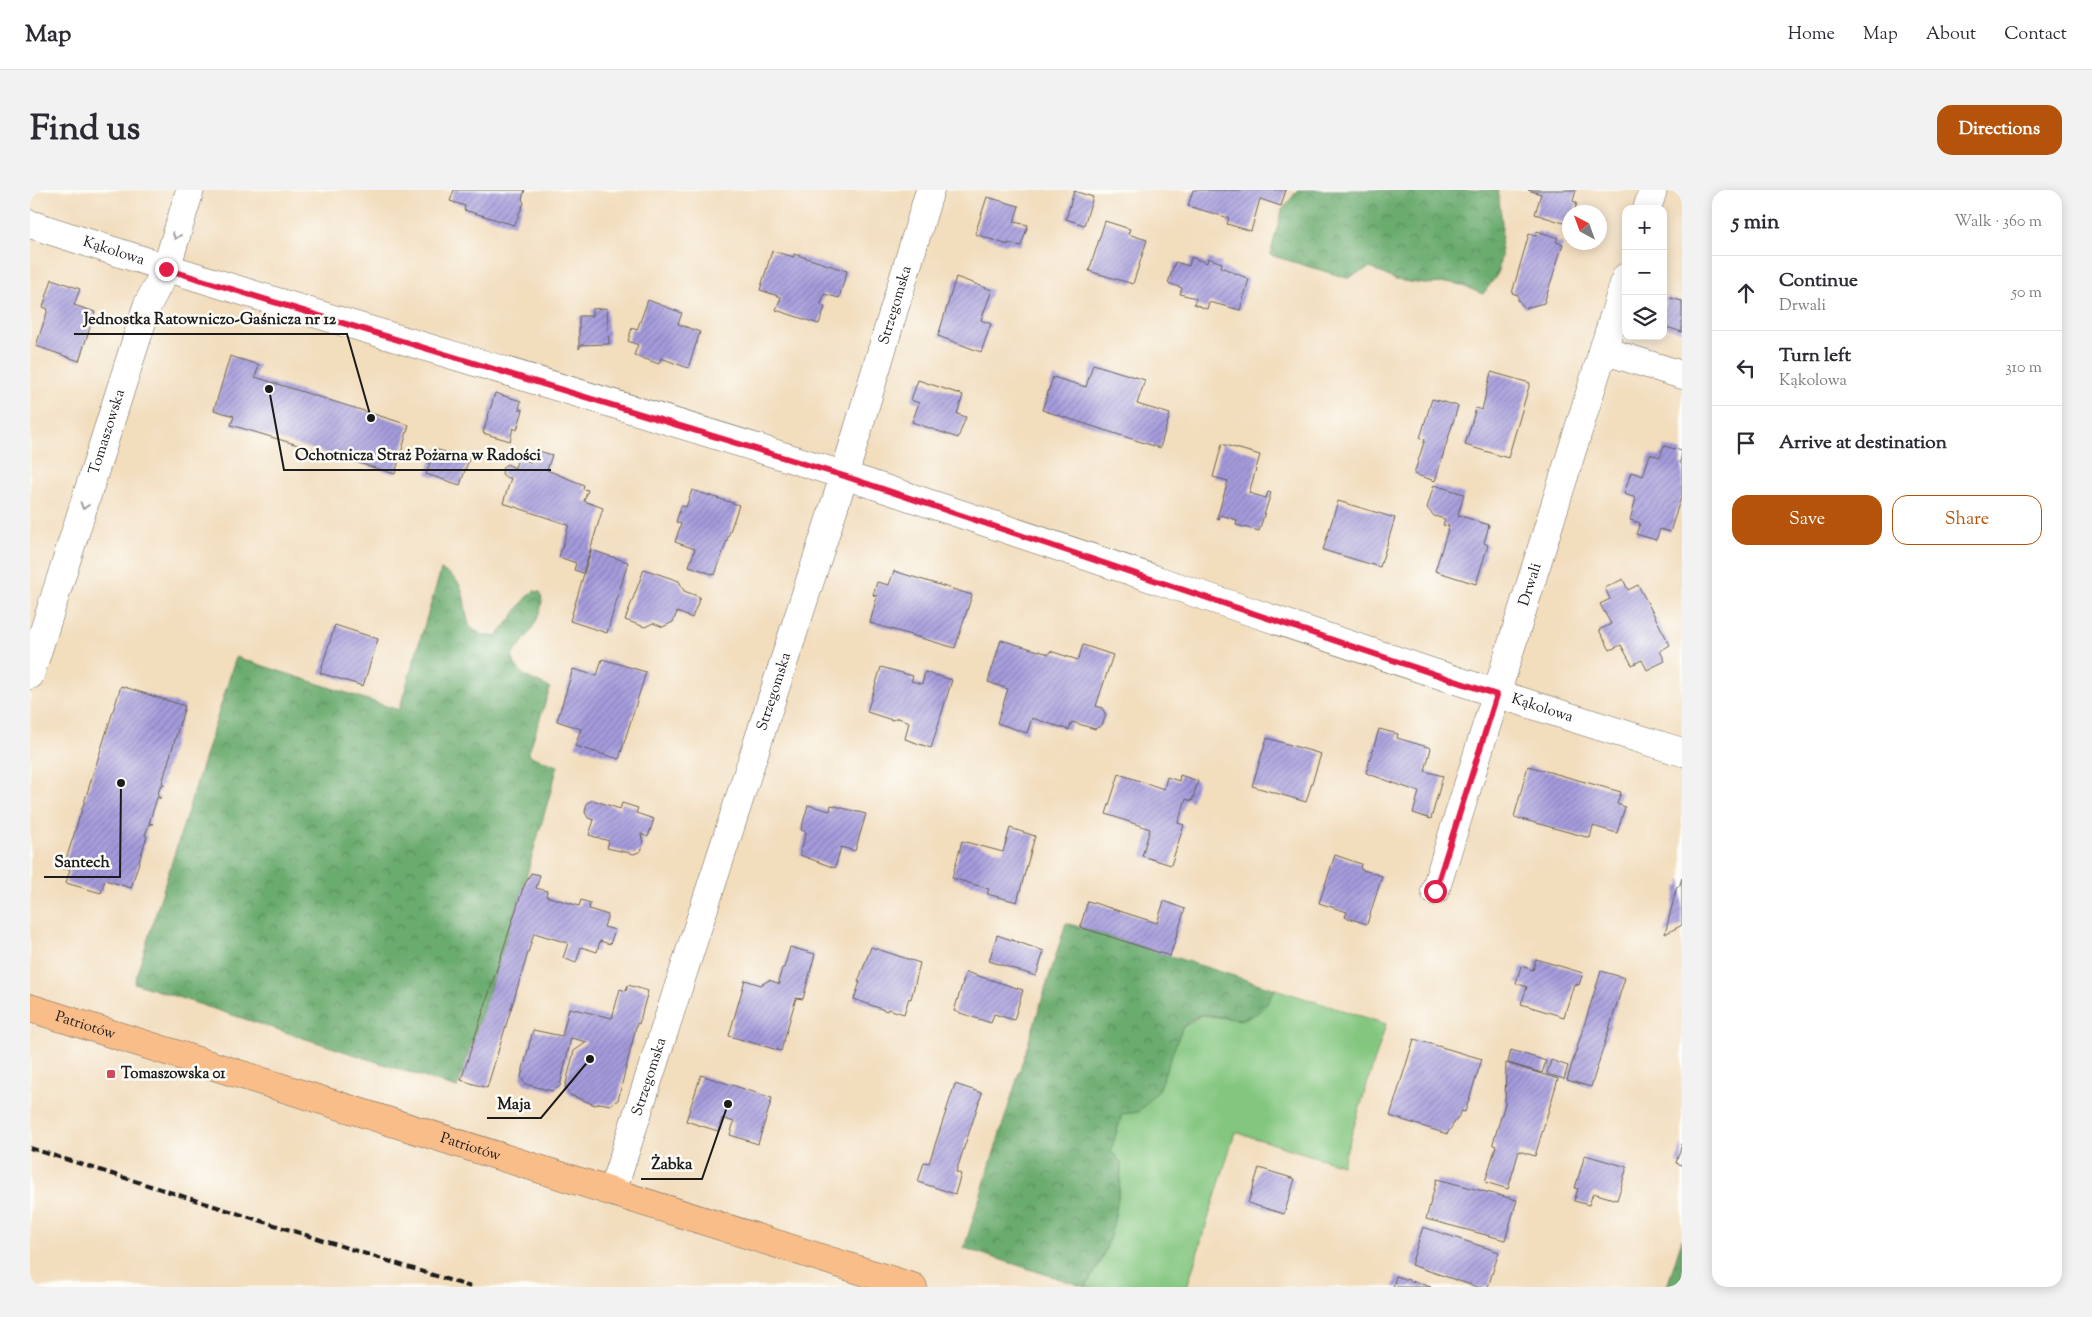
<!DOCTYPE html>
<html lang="en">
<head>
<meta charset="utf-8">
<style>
	body { margin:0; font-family:"Sorts Mill Goudy",serif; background:#f2f2f3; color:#2b2b33 }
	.controls { position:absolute; right:15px; top:15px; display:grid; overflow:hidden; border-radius:10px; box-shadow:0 2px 12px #0003 }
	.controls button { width:45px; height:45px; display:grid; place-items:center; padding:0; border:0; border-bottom:1px solid #e1e1e2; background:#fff; color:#2b2b33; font:25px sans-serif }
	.compass { position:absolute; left:1532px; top:15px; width:45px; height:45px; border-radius:50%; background:#fff; box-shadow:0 2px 12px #0003; rotate:319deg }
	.stop { position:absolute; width:15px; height:15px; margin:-11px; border:4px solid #e11d48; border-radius:50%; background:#fff }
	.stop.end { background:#e11d48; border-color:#fff; box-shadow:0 1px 5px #0008 }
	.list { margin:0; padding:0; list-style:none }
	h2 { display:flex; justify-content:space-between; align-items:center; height:65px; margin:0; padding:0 20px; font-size:21px }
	h2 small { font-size:16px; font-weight:400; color:#7c7c81 }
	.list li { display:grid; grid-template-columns:32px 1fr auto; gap:15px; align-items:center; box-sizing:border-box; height:75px; padding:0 20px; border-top:1px solid #e1e1e2 }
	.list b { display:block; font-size:19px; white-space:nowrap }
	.list p { margin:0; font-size:16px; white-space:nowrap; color:#7c7c81 }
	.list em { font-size:16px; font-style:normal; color:#7c7c81 }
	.actions { display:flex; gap:10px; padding:15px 20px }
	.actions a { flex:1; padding:11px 0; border:1px solid #b45309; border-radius:15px; text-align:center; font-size:18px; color:#b45309 }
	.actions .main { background:#b45309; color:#fff }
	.icon { flex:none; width:28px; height:28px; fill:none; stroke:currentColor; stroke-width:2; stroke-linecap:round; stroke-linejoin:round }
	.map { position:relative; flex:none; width:1652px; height:1097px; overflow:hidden; border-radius:15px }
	header { display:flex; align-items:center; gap:30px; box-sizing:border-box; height:70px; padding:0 25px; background:#fff; border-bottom:1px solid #e1e1e2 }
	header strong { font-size:24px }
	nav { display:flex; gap:28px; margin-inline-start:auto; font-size:18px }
	.intro { display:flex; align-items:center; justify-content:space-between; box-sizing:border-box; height:120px; padding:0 30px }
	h1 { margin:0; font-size:35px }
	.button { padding:12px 22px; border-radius:15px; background:#b45309; color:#fff; font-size:18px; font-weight:700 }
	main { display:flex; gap:30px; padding:0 30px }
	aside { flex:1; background:#fff; border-radius:15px; box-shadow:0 2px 12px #0003 }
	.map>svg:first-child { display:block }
	.grass { fill:#83c67f; stroke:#50714e }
	.forest { fill:url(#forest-crowns); stroke:#436445 }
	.building { fill:url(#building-hatch) }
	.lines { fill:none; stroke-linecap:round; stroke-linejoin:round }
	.minor-casing { stroke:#676054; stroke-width:29 }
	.major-casing { stroke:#676054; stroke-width:29 }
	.minor { stroke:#fff; stroke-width:28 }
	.major { stroke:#f9bd89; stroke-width:28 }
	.rail { stroke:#1c1c1c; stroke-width:4; stroke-dasharray:8 4; stroke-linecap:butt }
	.oneway { stroke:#999 }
	.route { stroke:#e11d48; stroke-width:6 }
	.poi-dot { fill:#d1495b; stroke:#fdfcf7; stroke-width:2 }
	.labels { text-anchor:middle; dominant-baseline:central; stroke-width:5; stroke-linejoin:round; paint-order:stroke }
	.street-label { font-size:15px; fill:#1c1c1c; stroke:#fdfcf7 }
	.poi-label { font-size:15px; font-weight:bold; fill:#1c1c1c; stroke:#fdfcf7; text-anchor:start }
	.leader { fill:none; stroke:#1c1c1c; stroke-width:2 }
	.callout-dot { fill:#1c1c1c; stroke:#fdfcf7; stroke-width:2 }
	.callout-label { font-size:16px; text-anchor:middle; font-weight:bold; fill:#1c1c1c; stroke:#fdfcf7; stroke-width:5; stroke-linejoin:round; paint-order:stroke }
</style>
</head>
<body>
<header>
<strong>Map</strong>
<nav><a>Home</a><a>Map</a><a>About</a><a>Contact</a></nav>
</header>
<div class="intro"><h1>Find us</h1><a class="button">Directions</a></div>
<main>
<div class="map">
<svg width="1652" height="1097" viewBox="0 0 1652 1097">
	<defs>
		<pattern id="forest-crowns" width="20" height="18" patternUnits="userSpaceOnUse" patternTransform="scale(1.25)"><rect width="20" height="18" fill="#6aab6e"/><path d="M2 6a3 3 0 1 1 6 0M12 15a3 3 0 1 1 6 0" fill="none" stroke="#568a5a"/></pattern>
		<pattern id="building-hatch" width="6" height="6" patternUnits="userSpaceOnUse" patternTransform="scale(1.25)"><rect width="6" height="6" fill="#a59bdd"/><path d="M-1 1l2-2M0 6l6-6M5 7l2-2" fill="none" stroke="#867eb2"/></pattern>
	</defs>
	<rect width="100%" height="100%" fill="#fdfcf7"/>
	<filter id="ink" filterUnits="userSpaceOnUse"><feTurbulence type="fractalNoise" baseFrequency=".02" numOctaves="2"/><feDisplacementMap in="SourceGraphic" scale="10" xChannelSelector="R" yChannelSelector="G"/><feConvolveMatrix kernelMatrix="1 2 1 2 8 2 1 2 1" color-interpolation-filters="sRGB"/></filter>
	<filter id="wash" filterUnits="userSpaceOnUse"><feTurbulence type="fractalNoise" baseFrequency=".0096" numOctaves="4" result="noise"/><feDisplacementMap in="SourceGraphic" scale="20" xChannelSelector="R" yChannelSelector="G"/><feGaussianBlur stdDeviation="1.12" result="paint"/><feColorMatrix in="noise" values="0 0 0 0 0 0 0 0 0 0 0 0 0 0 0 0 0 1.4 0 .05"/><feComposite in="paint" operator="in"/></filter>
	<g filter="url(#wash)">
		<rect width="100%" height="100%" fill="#f2ddbd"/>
		<path class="grass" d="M1245,799L1356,834L1312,975L1205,942L1157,1097H1055C1081,1061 1087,1023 1091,980V973L1080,960L1092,924L1142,859L1152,838L1171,825L1211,830L1237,814Z"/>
		<path class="forest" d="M1268,0H1468L1472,33L1471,67L1467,85L1453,104L1425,93L1394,94L1366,90L1340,78L1317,88L1240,65L1252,20Z
			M411,380C440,392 431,412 440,437L454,446H466C482,431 488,414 504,401L510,402C519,422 493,451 482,466C488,487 503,489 520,498L498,565L528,576L493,698L427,898L104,793L206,467L369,520Z
			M1036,733L1245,799C1231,825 1221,833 1191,827C1185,826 1178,824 1171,825C1164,827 1157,833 1152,838L1128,901L1109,922L1092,924L1081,960L1091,973V980C1087,1023 1081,1061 1055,1097L934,1058Z
			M1652,1049V1097H1637Z"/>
		<g id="blocks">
			<path class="building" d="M424,0H495L492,9L494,13L484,35L434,20L435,16L420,11Z
				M1163,0H1256L1251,16L1230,9L1221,41L1197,34L1199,28L1158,16Z
				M1498,0H1546L1543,11L1547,13L1544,22H1540V35L1505,24L1511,4Z
				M1044,1L1063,7L1054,35L1036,29Z
				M957,7L989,16L984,32L998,35L991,56L978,53V55L945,44Z
				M1075,31L1100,39L1098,44L1117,50L1103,94L1059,81Z
				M1507,41L1528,48L1526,52L1533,54L1514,113L1495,118L1488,110V105L1482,103L1499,44L1506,46Z
				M742,61L764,67V64L817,81L809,108L794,104L791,115L795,117L789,134L746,120L751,107L730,100Z
				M1161,67L1177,73L1178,68L1192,73L1191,77L1219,89L1210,120L1179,112L1177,119L1164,114L1166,108L1150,104L1152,98L1138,93L1145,72L1159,76Z
				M926,87L962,100L951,130L961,134L951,162L908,146Z
				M22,89L50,99L44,115L65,122L49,171L6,156L18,119L13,117Z
				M1637,107L1652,111V142L1633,136V121Z
				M618,110L652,123L648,134L670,142L658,178L631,168L629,174L604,165L608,155L598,151L602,138L607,140Z
				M577,118L579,154L551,155L549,159V126H562V119Z
				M200,166L229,175L225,187L379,235L365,284L201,235L204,226L184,220Z
				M1063,174L1115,190L1107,214L1140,224L1130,258L1012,220L1023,187L1056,197Z
				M1461,182L1500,193L1478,268L1435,255L1446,218L1452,220Z
				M888,190L933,205L927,224L936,227L928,248L882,232L889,213L881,210Z
				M465,203L491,211L489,219L493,220L487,240L483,238L480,251L453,243Z
				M1402,209L1428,216L1405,291L1384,284L1395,249L1390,248Z
				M1192,254L1230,265L1219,303L1236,308L1238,302L1241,303L1229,341L1206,335L1207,330L1191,325L1189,329L1187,328L1198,291L1183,287Z
				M1634,256L1652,261L1650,273L1652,274V304L1640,342L1630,339L1626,350L1606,344L1610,333L1600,330L1606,308L1594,304L1601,282L1613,286L1620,264L1630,267Z
				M405,259L439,269L430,295L396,284Z
				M506,260L522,265L517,280L554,295L553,299L558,300L554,311L573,318L553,383L544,380L546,373L529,367L539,335L473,313L481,288H477L472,284L473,277L477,274L485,278L488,268L501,272Z
				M1404,295L1434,304L1428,325L1459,335L1454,353L1458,355L1446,394L1405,381L1419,336L1413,335L1415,329L1404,326L1397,318Z
				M662,300L709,315L685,385L659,376L665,359L645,352L651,334L646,332L651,316L656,317Z
				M1308,311L1365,328L1350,377L1293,360Z
				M561,360L598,372L577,443L540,431Z
				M614,379L649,391L654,401L670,407L662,428L647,422L643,432L633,437L623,433L615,437L595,430Z
				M864,381L942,405L925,458L840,433L847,406L843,405L847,392L859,395Z
				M1593,389L1598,400L1608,395L1640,455L1630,461L1635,471L1617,480L1612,470L1602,475L1591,455L1580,460L1569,440L1581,434L1570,414L1580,409L1575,398Z
				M305,435L348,449L333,496L290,483Z
				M971,450L1019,464L1020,461L1048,470L1053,455L1083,465L1066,516L1072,518L1076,525L1072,535L1065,539L1042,532L1039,540L1002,528L997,543L967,533L978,499L958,492Z
				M572,469L616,482L589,569L545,556L551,539L527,531L543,479L567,486Z
				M851,477L883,486L881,491L892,494L895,482L922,490L901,558L875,549L879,532L868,528L862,530L837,522Z
				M91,496L155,516L132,593L135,595H131L127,606L131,608H127L119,633L123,634H119L115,645L117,646L101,698L75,690L71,703L36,693L40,679H33Z
				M1349,539L1368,544L1367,548L1401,558L1395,581L1413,586L1401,629L1383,623L1389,602L1336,583Z
				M1237,548L1291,564L1276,612L1222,596Z
				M1498,576L1591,602L1587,614L1595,617L1587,643L1563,636L1560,648L1484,627Z
				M1089,584L1134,599L1137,587L1149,591L1150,585L1168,591L1162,611L1156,609L1148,633L1154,635L1141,675L1112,666L1120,639L1076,624Z
				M563,610L590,619L592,613L608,618L606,623L624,629L618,647L611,644L613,654L611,661L604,664L577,658L579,651L559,645L564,630L558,628L555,622L557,613Z
				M778,615L800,621L801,615L836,624L825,661L811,657L805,678L770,665L776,642L771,640Z
				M980,638L1005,646L987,712L957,704L959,699L922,688L932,651L973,662Z
				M1305,665L1331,674L1330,679L1352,686L1337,734L1315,727L1317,722L1289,713Z
				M501,683L510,685L506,698L517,701L516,706L549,716L551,710L560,713L559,719L578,725L574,737L585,740L580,754L570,751L567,762L551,757L546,773L533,768L538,753L504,743L457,898L431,890L493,698Z
				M1652,688V735L1635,744L1647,696L1649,697Z
				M1058,711L1127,733L1134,711L1155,719L1140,766L1050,737Z
				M967,745L1014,761L1006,786L959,771Z
				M760,757L785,764L773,809L766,808L751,861L699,846L715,790L731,795L739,790L750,794L749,789L752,778H754Z
				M841,757L890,773L881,809L879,808L874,824L858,819L857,821L824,809L830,792H828Z
				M1506,769L1553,783L1549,795L1544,794L1534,827L1491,814L1497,797L1486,793L1491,776L1503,780Z
				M1571,781L1595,788L1561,897L1537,890Z
				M936,782L993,800L984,830L964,824L961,833L924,821Z
				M598,795L618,801L609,834L607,833L588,910L580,915L570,913L565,915L540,905L535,897L544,861L557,852L541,848L530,896L522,901L495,894L491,887L503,840L532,846L539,818L582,828L590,799L596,801Z
				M1384,849L1452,869L1435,922L1432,921L1417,944L1360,926Z
				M1481,860L1516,871L1512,883L1478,873Z
				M1521,870L1538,876L1534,889L1517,884Z
				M1476,873L1528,889L1505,966L1489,961L1478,999L1455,992L1466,956L1463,955V953L1475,914Z
				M671,885L742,908L728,954L700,945L704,932L692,928L688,941L656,931Z
				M925,894L952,903L926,982L931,984L925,1004L888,992L894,972L899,973Z
				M1652,954V975L1646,973Z
				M1555,965L1597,977L1587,1010L1563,1003L1559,1015L1544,1011L1548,999L1545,998Z
				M1229,978L1265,989L1254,1024L1218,1013Z
				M1407,989L1487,1010L1475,1050L1396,1029Z
				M1393,1037L1469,1062L1458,1097H1447L1381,1075Z
				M1366,1086L1401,1097H1363Z"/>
		</g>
	</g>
	<g filter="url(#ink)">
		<use href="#blocks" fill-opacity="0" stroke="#676054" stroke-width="1"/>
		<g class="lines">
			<defs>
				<g id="minor">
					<path d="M1617,19L1623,0"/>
					<path id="s1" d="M0,34C271,123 545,199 816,286C1095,377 1371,476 1652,562"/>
					<path d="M1572,160L1652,185"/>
					<path id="s2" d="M0,485L117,116L136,79L160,0"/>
					<path id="s3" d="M1405,701L1596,87"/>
					<path id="s4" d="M582,1002L814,286L900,0"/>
				</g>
				<g id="major">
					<path id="s5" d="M0,818L883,1097"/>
				</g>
			</defs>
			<use href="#minor" class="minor-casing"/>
			<use href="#major" class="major-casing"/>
			<use href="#minor" class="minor"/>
			<use href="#major" class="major"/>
			<path class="rail" d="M0,958L441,1097"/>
		</g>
		<defs><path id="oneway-chevron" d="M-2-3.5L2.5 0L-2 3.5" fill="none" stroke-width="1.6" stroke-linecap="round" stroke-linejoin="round" transform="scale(1.25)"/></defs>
		<g class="oneway">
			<use href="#oneway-chevron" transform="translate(146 46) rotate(108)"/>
			<use href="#oneway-chevron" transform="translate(54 316) rotate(108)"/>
		</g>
	</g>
	<g class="lines" filter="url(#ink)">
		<path class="route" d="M136,79L814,286L1467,505L1405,701"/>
	</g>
	<rect class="poi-dot" x="76" y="879" width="10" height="10" rx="2.5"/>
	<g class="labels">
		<g class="street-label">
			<text stroke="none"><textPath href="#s1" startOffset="88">Kąkolowa</textPath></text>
			<text stroke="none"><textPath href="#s4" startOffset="931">Strzegomska</textPath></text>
			<text stroke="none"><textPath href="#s2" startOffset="255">Tomaszowska</textPath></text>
			<text stroke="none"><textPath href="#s3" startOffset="321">Drwali</textPath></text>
			<text stroke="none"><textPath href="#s4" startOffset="526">Strzegomska</textPath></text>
			<text stroke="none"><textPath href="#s1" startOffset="1588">Kąkolowa</textPath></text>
			<text stroke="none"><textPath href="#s5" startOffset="58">Patriotów</textPath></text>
			<text stroke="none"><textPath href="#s4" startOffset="121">Strzegomska</textPath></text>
			<text stroke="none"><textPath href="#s5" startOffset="462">Patriotów</textPath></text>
		</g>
		<g class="poi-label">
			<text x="91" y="884">Tomaszowska 01</text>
		</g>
	</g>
	<path class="leader" d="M341 228L317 144H44M239 199L254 280H521M91 593L90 687H14M560 869L511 928H457M698 914L672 989H611"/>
	<g class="callout-dot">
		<circle cx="341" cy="228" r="5"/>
		<circle cx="239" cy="199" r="5"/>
		<circle cx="91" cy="593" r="5"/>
		<circle cx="560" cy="869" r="5"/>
		<circle cx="698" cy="914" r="5"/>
	</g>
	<g class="callout-label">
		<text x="180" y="134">Jednostka Ratowniczo-Gaśnicza nr 12</text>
		<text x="388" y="270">Ochotnicza Straż Pożarna w Radości</text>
		<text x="52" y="677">Santech</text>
		<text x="484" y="919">Maja</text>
		<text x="642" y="979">Żabka</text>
	</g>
</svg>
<div class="controls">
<button>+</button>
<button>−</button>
<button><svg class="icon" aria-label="layers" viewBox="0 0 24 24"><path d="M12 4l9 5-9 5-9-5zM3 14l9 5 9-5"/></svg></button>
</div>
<svg class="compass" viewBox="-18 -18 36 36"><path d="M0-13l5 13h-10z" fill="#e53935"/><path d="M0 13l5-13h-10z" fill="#7c7c81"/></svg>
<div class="stop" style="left:1405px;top:701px"></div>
<div class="stop end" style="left:136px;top:79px"></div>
</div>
<aside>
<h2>5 min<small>Walk · 360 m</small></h2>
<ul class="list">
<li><svg class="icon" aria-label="ahead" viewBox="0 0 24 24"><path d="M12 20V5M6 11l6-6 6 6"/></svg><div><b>Continue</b><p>Drwali</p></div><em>50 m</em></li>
<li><svg class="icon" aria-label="left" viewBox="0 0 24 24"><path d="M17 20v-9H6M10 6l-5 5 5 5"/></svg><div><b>Turn left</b><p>Kąkolowa</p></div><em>310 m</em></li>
<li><svg class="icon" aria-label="arrive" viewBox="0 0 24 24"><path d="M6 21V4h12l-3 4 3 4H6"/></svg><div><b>Arrive at destination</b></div></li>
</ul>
<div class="actions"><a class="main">Save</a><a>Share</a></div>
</aside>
</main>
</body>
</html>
